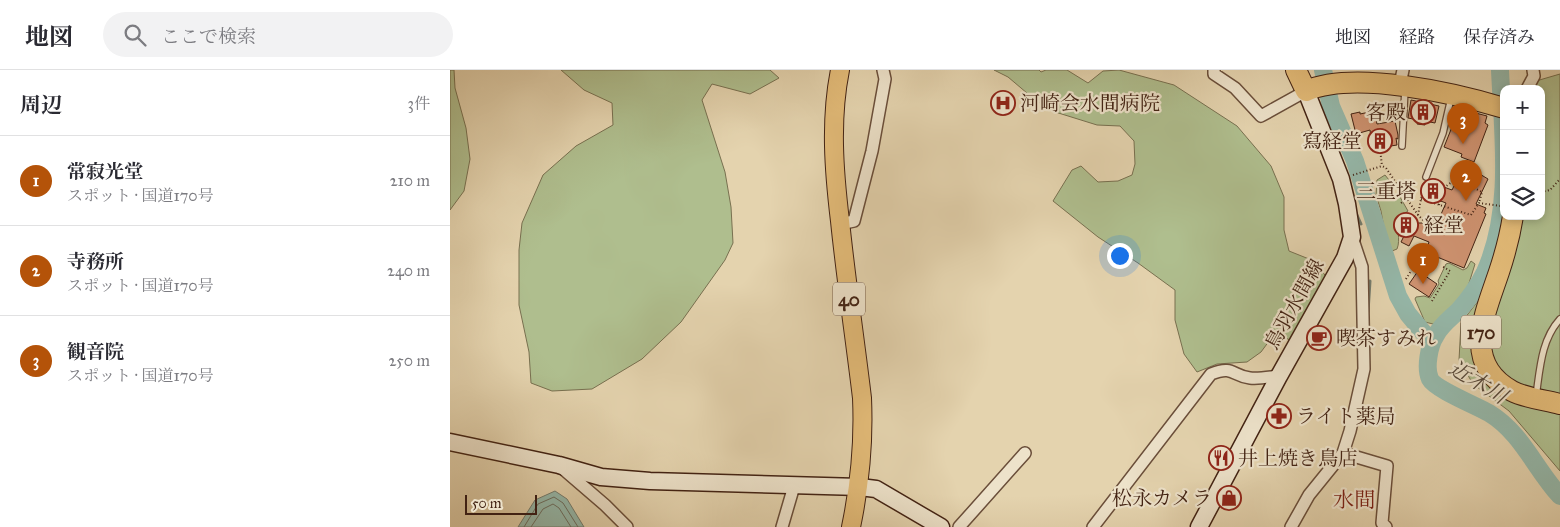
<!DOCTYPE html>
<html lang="ja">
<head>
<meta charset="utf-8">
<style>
	body { margin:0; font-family:"IM FELL Great Primer","Noto Serif JP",serif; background:#f2f2f3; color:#2b2b33 }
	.controls { position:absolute; right:15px; top:15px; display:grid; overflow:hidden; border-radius:10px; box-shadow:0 2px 8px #0003 }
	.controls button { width:45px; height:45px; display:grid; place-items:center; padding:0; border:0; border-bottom:1px solid #e1e1e2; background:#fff; color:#2b2b33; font:25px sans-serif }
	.scale { position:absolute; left:15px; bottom:12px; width:72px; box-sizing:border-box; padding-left:5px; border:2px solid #422213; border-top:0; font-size:14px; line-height:18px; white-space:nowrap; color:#422213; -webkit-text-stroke:4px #ede2ca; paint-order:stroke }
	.you { position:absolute; left:669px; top:185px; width:18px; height:18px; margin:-12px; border:4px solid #fff; border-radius:50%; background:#1a73e8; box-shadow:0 0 0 8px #1a73e833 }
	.badge { display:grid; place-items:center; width:32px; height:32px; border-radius:50%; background:#b45309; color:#fff; font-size:16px; font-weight:700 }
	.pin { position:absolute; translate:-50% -41px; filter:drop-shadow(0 1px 2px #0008) }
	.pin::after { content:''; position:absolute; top:26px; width:18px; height:15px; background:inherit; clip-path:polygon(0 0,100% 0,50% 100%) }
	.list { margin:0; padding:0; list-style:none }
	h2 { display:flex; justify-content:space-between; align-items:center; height:65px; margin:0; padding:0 20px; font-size:21px }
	h2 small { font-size:16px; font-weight:400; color:#7c7c81 }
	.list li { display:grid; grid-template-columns:32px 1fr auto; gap:15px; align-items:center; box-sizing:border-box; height:90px; padding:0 20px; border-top:1px solid #e1e1e2 }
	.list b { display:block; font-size:19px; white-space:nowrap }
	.list p { margin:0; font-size:16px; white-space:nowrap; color:#7c7c81 }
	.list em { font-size:16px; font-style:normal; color:#7c7c81 }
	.icon { flex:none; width:28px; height:28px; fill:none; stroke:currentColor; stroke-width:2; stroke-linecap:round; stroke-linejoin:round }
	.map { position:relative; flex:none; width:1110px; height:457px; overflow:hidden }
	header { display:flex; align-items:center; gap:30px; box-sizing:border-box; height:70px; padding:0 25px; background:#fff; border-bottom:1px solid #e1e1e2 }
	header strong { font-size:24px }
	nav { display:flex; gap:28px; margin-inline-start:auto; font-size:18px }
	.search { width:350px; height:45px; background:#f2f2f3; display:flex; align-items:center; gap:12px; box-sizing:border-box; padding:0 18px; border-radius:28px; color:#7c7c81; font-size:19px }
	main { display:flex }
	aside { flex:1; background:#fff }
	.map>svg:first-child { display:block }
	.green { fill:#afbe8e; stroke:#787050 }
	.water { fill:#95b8aa; stroke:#747c6e }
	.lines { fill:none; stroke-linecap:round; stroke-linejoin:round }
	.shore { stroke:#6c6d5e; stroke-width:1 }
	.stream { stroke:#747c6e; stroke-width:3 }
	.river { stroke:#95b8aa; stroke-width:18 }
	.building { fill:#cf9371; stroke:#422213 }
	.lane-casing { stroke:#6a4e3a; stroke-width:8 }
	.street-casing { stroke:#6a4e3a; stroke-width:14 }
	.secondary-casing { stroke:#422213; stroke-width:19 }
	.primary-casing { stroke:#422213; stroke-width:20 }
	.highway-casing { stroke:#422213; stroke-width:22 }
	.path { stroke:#422213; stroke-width:2; stroke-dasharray:1 2.5; stroke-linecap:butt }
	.lane { stroke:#ede2ca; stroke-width:5.5 }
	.street { stroke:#ede2ca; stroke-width:11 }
	.secondary { stroke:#ede2ca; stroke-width:16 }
	.primary { stroke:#e2ba77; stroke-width:18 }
	.highway { stroke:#e2ba77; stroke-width:20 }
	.labels { text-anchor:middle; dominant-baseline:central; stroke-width:4.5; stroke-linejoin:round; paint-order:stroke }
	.shield { fill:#ede2ca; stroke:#755c4a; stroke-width:1 }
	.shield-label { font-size:19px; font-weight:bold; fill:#422213 }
	.poi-label { font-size:20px; fill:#422213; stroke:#ede2ca; text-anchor:start }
	.street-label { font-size:20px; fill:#422213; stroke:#ede2ca }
	.water-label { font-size:21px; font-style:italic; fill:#574839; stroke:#ede2ca }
	.neighbourhood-label { font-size:21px; fill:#7a1f14; stroke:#ede2ca }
</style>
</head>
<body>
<header>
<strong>地図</strong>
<div class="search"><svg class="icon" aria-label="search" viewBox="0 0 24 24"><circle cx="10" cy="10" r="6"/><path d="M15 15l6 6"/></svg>ここで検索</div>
<nav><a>地図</a><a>経路</a><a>保存済み</a></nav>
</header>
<main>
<aside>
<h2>周辺<small>3件</small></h2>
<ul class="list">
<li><span class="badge">1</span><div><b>常寂光堂</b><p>スポット · 国道170号</p></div><em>210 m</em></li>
<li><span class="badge">2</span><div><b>寺務所</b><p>スポット · 国道170号</p></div><em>240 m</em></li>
<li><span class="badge">3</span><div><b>観音院</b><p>スポット · 国道170号</p></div><em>250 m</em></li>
</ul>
</aside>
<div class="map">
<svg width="1110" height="457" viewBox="0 0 1110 457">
	<rect width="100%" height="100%" fill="#e4d3ae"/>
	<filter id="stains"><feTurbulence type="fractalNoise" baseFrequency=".004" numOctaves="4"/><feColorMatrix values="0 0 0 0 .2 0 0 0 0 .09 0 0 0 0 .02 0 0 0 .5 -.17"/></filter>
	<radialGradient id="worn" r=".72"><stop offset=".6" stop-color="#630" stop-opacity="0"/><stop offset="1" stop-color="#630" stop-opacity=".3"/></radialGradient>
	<path class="green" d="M0,0H4L5,18L16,58L20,89L14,121L0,140Z
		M111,0H320L329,8L300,24L262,14L252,30L275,102L281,137L283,173L275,190L231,252L192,289L142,319L102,321L81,313L79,282L69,235V180L72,153L93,105L126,76L163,55L162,33L134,20Z
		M544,0H589L591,2L596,0H617L638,13L653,1L669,0L724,15L787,56L821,96L834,127V160L839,181L864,191L878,209L842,271L825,263L811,282L797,292L767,294L747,302L734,284L725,250V220L688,193L648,167L603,131L622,100L631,96L648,112L668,111L682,105L685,94L684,71L670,56L647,55L602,41L584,29L558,7Z
		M1110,4V401L1059,341L1023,314L1009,290L1011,253L1035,222L1060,146H1091V19H1081L1086,11Z
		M935,105L939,110L934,115C937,124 941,126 950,127L958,141L948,148C946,158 951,169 947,179L942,181L937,175L931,141L926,125L927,110Z
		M1021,191L1025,194L1015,226L1012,230L985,253L983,254L975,252L965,229L966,227L974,226L980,228L989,214L988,211L996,194L999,193L1013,200L1017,198Z"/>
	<path class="water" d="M105,421L117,429L134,457H68L85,430Z"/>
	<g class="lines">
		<path class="shore" d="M74,457L88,434L104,427L113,433L128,457
			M81,457L93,439L103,434L109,438L121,457"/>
		<path class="stream" d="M906,143L911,154
			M918,242L920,211"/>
		<path class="river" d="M873,0L881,36L905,91L948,226L958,244L982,273
			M1050,0C1053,66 1063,140 1035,202C1028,216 1019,229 1009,240C1001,248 991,255 986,265C979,275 975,298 980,309C985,319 1027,336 1039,343C1072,363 1085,399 1110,426"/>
	</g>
	<path class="building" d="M961,30L989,36L985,53L975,51V55L967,54L968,50L958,48Z
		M924,41L927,54L945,51L948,65V69L946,68L947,75L922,79L920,60L906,64L901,44L910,42V44Z
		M1018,41L1037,46L1035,53L1038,55L1024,92L1011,87L1012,84L994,77L1004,52L1012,56Z
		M1023,100L1038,109L1026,134L1036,138L1034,143L1036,144L1014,198L975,182L979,172L964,166L959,176L951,172L954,166L950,152L960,149L961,153H972L980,161L984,149L988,151L996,133L975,125L980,112L1002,120L1004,116L1007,118L1008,115L1014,117Z
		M968,201L987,214L979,227L959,214Z"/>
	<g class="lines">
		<defs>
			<path id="lane" d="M952,76L955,19
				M976,107L993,63L1001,28
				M1086,326C1090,299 1091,270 1110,249"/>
			<path id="street" d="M764,0V4L785,18L811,46L856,21
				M950,14L953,0
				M1077,19L1084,6L1083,0
				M390,154L404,151L422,81L435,9L433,0
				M893,383L937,396L932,453L936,457
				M112,398L155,435L177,457
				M332,457L344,416
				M509,457L575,383
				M643,457L761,304C784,295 782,306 800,308C809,309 819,307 829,306
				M841,457L859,425L893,383L900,361L914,299L912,197L902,167"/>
			<path id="secondary" d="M0,372L109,395L151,407L200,411L410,417L426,419L491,457
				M749,457L829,306L895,188L902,167L897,134L891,109L856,21"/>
			<path id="primary" d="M390,0C380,50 384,101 390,151C396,210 405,269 412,328C414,372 410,414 401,457"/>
			<path id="highway" d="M846,0L856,21C904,0 1004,23 1054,38
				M1063,146C1060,165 1055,184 1049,202C1035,244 1011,293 1062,321C1075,328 1095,330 1110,334"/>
		</defs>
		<use href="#lane" class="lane-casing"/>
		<use href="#street" class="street-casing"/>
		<use href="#secondary" class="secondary-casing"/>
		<use href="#primary" class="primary-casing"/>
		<use href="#highway" class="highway-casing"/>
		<path class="path" d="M1005,45L1015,43
			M930,79L932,96
			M903,105L932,96L936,98L968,145L976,153
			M1091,122L1100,120L1110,109
			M971,129L1021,145L1029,133L1051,136
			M951,133L957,129
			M989,135L995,117L1006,109L1032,122L1029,133
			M968,145L974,113
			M956,209L961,201
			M982,231L1000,201L992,196"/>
		<use href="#lane" class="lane"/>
		<use href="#street" class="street"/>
		<use href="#secondary" class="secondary"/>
		<use href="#primary" class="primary"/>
		<use href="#highway" class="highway"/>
	</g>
	<defs>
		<symbol id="hospital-ring" viewBox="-11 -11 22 22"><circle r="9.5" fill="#ede2ca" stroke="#8f2418" stroke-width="1.5"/><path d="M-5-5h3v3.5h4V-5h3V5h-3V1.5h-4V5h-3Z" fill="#8f2418"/></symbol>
		<symbol id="building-ring" viewBox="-11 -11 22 22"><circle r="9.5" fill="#ede2ca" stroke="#8f2418" stroke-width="1.5"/><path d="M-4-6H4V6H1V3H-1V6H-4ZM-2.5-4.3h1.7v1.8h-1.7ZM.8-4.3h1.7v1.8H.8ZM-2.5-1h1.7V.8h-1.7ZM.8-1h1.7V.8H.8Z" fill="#8f2418"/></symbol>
		<symbol id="cafe-ring" viewBox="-11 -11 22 22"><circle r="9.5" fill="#ede2ca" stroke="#8f2418" stroke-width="1.5"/><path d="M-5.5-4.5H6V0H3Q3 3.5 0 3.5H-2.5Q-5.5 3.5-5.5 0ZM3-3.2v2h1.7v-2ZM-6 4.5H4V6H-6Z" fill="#8f2418"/></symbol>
		<symbol id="pharmacy-ring" viewBox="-11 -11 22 22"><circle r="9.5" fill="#ede2ca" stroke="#8f2418" stroke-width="1.5"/><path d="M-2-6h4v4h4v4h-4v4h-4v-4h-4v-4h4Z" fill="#8f2418"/></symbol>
		<symbol id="restaurant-ring" viewBox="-11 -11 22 22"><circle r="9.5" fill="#ede2ca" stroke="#8f2418" stroke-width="1.5"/><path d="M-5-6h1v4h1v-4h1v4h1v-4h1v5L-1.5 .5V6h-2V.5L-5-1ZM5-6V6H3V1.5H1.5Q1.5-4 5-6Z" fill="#8f2418"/></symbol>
		<symbol id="shop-ring" viewBox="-11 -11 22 22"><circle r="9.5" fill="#ede2ca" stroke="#8f2418" stroke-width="1.5"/><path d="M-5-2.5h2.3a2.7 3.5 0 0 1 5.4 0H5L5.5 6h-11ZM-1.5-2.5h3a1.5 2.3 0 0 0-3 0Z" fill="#8f2418"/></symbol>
	</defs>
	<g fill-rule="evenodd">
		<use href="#hospital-ring" x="539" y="19" width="28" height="28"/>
		<use href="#building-ring" x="959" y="28" width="28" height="28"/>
		<use href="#building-ring" x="916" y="57" width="28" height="28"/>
		<use href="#building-ring" x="969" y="107" width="28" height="28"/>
		<use href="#building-ring" x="942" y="141" width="28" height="28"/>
		<use href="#cafe-ring" x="855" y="254" width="28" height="28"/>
		<use href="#pharmacy-ring" x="815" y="332" width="28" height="28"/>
		<use href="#restaurant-ring" x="757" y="374" width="28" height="28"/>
		<use href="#shop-ring" x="765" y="414" width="28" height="28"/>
	</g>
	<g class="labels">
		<g class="shield">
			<rect x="383" y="212.5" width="32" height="33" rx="4"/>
			<rect x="1011" y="245.5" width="40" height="33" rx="4"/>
		</g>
		<g class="shield-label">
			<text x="399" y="229">40</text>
			<text x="1031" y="262">170</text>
		</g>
		<g class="poi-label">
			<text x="570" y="33">河崎会水間病院</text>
			<text x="956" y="42" text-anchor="end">客殿</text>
			<text x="912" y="71" text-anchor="end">寫経堂</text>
			<text x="966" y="121" text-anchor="end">三重塔</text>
			<text x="974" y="155">経堂</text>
			<text x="886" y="268">喫茶すみれ</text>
			<text x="846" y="346">ライト薬局</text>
			<text x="788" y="388">井上焼き鳥店</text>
			<text x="762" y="428" text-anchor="end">松永カメラ</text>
		</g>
		<g class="street-label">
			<text transform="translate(844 234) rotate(-61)">鳥羽水間線</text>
		</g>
		<g class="water-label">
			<text transform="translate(1028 312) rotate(31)">近木川</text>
		</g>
		<g class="neighbourhood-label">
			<text x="904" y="430">水間</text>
		</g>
	</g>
	<rect width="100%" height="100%" filter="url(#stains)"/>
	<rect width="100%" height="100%" fill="url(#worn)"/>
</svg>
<div class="controls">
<button>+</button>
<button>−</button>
<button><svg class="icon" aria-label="layers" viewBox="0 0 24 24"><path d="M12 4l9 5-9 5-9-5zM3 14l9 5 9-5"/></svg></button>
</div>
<div class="scale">50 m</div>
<div class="you"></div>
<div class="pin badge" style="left:973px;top:214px">1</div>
<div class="pin badge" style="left:1016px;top:131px">2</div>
<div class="pin badge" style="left:1013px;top:74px">3</div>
</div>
</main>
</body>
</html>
